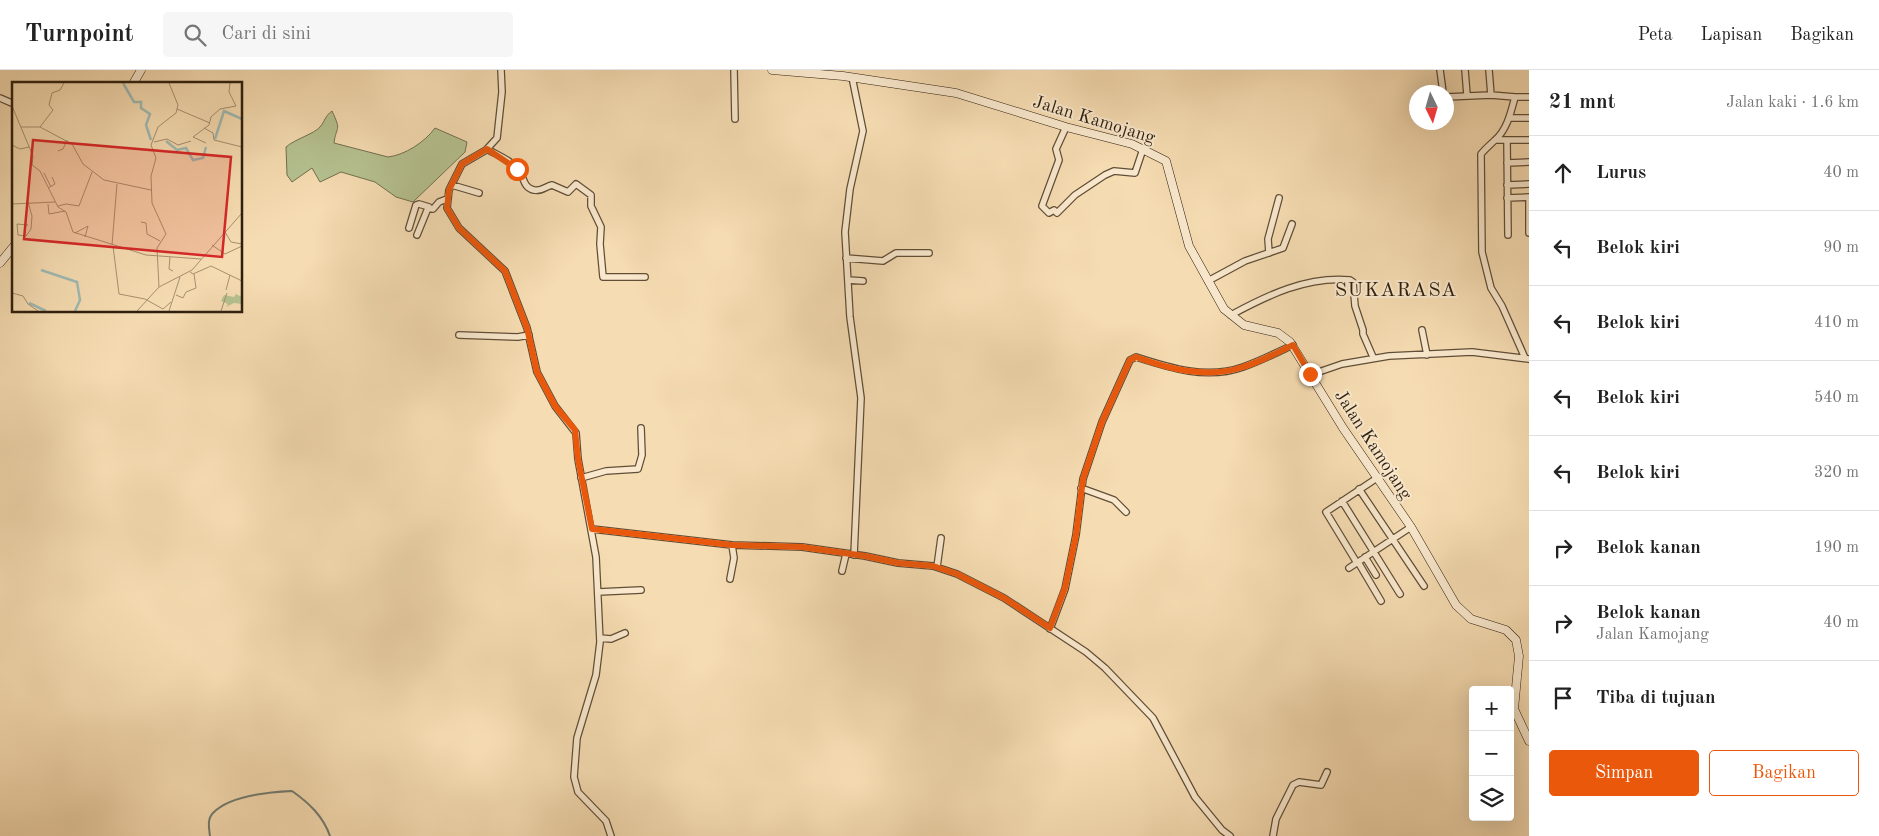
<!DOCTYPE html>
<html lang="id">
<head>
<meta charset="utf-8">
<style>
	body { margin:0; font-family:"Old Standard TT",serif; background:#f6f6f6; color:#222 }
	.controls { position:absolute; right:15px; bottom:15px; display:grid; overflow:hidden; border-radius:5px; box-shadow:0 5px 20px #0002 }
	.controls button { width:45px; height:45px; display:grid; place-items:center; padding:0; border:0; border-bottom:1px solid #e0e0e0; background:#fff; color:#222; font:25px sans-serif }
	.compass { position:absolute; left:1409px; top:15px; width:45px; height:45px; border-radius:50%; background:#fff; box-shadow:0 5px 20px #0002; rotate:175deg }
	.stop { position:absolute; width:15px; height:15px; margin:-11px; border:4px solid #ea580c; border-radius:50%; background:#fff }
	.stop.end { background:#ea580c; border-color:#fff; box-shadow:0 1px 5px #0008 }
	.list { margin:0; padding:0; list-style:none }
	h2 { display:flex; justify-content:space-between; align-items:center; height:65px; margin:0; padding:0 20px; font-size:21px }
	h2 small { font-size:16px; font-weight:400; color:#767676 }
	.list li { display:grid; grid-template-columns:32px 1fr auto; gap:15px; align-items:center; box-sizing:border-box; height:75px; padding:0 20px; border-top:1px solid #e0e0e0 }
	.list b { display:block; font-size:19px; white-space:nowrap }
	.list p { margin:0; font-size:16px; white-space:nowrap; color:#767676 }
	.list em { font-size:16px; font-style:normal; color:#767676 }
	.actions { display:flex; gap:10px; padding:15px 20px }
	.actions a { flex:1; padding:11px 0; border:1px solid #ea580c; border-radius:5px; text-align:center; font-size:18px; color:#ea580c }
	.actions .main { background:#ea580c; color:#fff }
	.icon { flex:none; width:28px; height:28px; fill:none; stroke:currentColor; stroke-width:2; stroke-linecap:round; stroke-linejoin:round }
	.map { position:relative; flex:none; width:1529px; height:766px; overflow:hidden }
	header { display:flex; align-items:center; gap:30px; box-sizing:border-box; height:70px; padding:0 25px; background:#fff; border-bottom:1px solid #e0e0e0 }
	header strong { font-size:24px }
	nav { display:flex; gap:28px; margin-inline-start:auto; font-size:18px }
	.search { width:350px; height:45px; background:#f6f6f6; display:flex; align-items:center; gap:12px; box-sizing:border-box; padding:0 18px; border-radius:5px; color:#767676; font-size:19px }
	main { display:flex }
	aside { flex:1; background:#fff }
	.map>svg:first-child { display:block }
	.green { fill:#b6c291; stroke:#727050 }
	.lines { fill:none; stroke-linecap:round; stroke-linejoin:round }
	.stream { stroke:#727c72; stroke-width:2 }
	.street-casing { stroke:#604e37; stroke-width:8 }
	.secondary-casing { stroke:#2e1f0e; stroke-width:9 }
	.street { stroke:#f9e8cd; stroke-width:5.5 }
	.secondary { stroke:#f9e8cd; stroke-width:8 }
	.route { stroke:#ea580c; stroke-width:6 }
	.labels { text-anchor:middle; dominant-baseline:central; stroke-width:4; stroke-linejoin:round; paint-order:stroke }
	.street-label { font-size:18px; fill:#2e1f0e; stroke:#f9e8cd }
	.quarter-label { font-size:20px; letter-spacing:1px; fill:#2e1f0e; stroke:#f9e8cd }
	.inset-river { fill:none; stroke:#9fbab4; stroke-width:2.5 }
	.inset-road { fill:none; stroke:#a69070; stroke-width:1 }
	.view { fill:#d62828; fill-opacity:0.15; stroke:#d62828; stroke-width:2.5 }
	.inset-edge { fill:none; stroke:#2e1f0e; stroke-width:2.5 }
</style>
</head>
<body>
<header>
<strong>Turnpoint</strong>
<div class="search"><svg class="icon" aria-label="search" viewBox="0 0 24 24"><circle cx="10" cy="10" r="6"/><path d="M15 15l6 6"/></svg>Cari di sini</div>
<nav><a>Peta</a><a>Lapisan</a><a>Bagikan</a></nav>
</header>
<main>
<div class="map">
<svg width="1529" height="766" viewBox="0 0 1529 766">
	<rect width="100%" height="100%" fill="#f6dcb2"/>
	<filter id="stains"><feTurbulence type="fractalNoise" baseFrequency=".004" numOctaves="4"/><feColorMatrix values="0 0 0 0 .2 0 0 0 0 .09 0 0 0 0 .02 0 0 0 .5 -.17"/></filter>
	<radialGradient id="worn" r=".72"><stop offset=".6" stop-color="#630" stop-opacity="0"/><stop offset="1" stop-color="#630" stop-opacity=".3"/></radialGradient>
	<path class="green" d="M332,41C342,62 336,56 334,73L388,87C405,85 425,72 435,58L467,72L465,82L413,132L396,127L375,112L341,102L320,112L312,98L292,112L287,105L286,77C295,69 314,64 320,57C325,51 325,46 332,41Z"/>
	<g class="lines">
		<path class="stream" d="M210,766C209,758 207,749 213,743C229,726 270,722 292,721C309,733 323,746 330,766"/>
		<defs>
			<path id="street" d="M501,0L502,22L497,68L486,80L462,94L449,120L447,138L459,158L505,201L527,258L537,302L555,336L576,363L578,389L596,487L600,572L596,605L577,668L574,707L578,722L606,751L611,766
				M734,0L735,49
				M1440,0L1443,22
				M1465,0L1467,25
				M1489,0L1491,25
				M852,7L863,61L850,119L845,162L850,247L861,328L854,485
				M1446,27L1491,25L1515,27
				M0,28L14,34
				M1510,48H1529
				M1066,57L1056,79L1059,90L1042,136L1049,143L1054,140L1057,143L1075,125L1105,105L1114,101L1135,103L1143,79
				M1497,70H1529
				M1507,70L1508,165
				M487,79C497,85 513,91 520,102C524,109 524,118 534,120C541,122 546,116 552,115L568,122L576,114L591,125V136L601,157L600,174L603,207H645
				M1507,93L1529,92
				M452,115L479,123
				M1507,115L1529,114
				M1507,128L1529,127V163
				M409,158L416,135L419,134L429,137
				M417,165L428,138L433,139L439,132L447,129
				M1269,183L1268,169L1279,128
				M846,188L883,191L896,183H929
				M848,210L863,211
				M1208,211L1245,191L1283,178L1292,154
				M1231,245C1268,225 1307,206 1350,210L1353,212L1355,236L1363,260V264L1373,287
				M1422,260L1427,285
				M459,265L518,267L529,265
				M1525,288L1502,236L1491,218L1482,182L1481,84C1486,78 1490,75 1495,70C1507,60 1511,42 1515,27H1529
				M1310,305L1342,294L1389,286L1472,282L1529,289
				M581,408L606,401L638,399L642,385L641,358
				M1081,418L1114,430L1126,442
				M1359,419L1424,516
				M1342,431L1400,524
				M592,459L732,475L802,477L865,486L898,493L933,496L957,504L1004,528L1086,582L1105,598L1153,648L1195,727L1222,760L1230,766
				M1365,487L1376,505
				M1358,492L1381,531
				M1357,493L1326,442L1377,408
				M937,497L941,468
				M1349,498L1411,457
				M842,501L846,484
				M730,509L734,488L732,475
				M598,522L641,520
				M1050,559L1065,519L1076,465L1083,409L1102,352L1130,290L1136,287C1170,298 1207,310 1243,297C1260,291 1276,283 1293,275
				M600,568L611,569L625,563
				M1273,766L1276,749L1293,715L1299,712L1321,715L1327,702"/>
			<path id="secondary" d="M772,0L843,6L956,23L1066,57L1132,74L1166,91L1189,176L1224,239L1244,255L1278,263L1290,272L1343,358L1411,457L1456,535L1471,549L1506,560L1516,570L1519,586L1514,639L1529,671
				M133,14L141,0
				M0,193L14,176"/>
		</defs>
		<use href="#street" class="street-casing"/>
		<use href="#secondary" class="secondary-casing"/>
		<use href="#street" class="street"/>
		<use href="#secondary" class="secondary"/>
	</g>
	<g class="lines">
		<path class="route" d="M517,99L487,79L462,94L449,120L447,138L459,158L505,201L527,258L537,302L555,336L575,360L578,389L592,459L732,475L802,477L865,486L898,493L933,496L957,504L1004,528L1050,558L1065,518L1076,465L1083,409L1102,352L1130,290L1136,287C1169,299 1207,309 1243,297C1260,292 1276,283 1293,275L1310,304"/>
	</g>
	<g class="labels">
		<g class="street-label">
			<text transform="translate(1094 50) rotate(17)">Jalan Kamojang</text>
			<text transform="translate(1373 375) rotate(57)">Jalan Kamojang</text>
		</g>
		<g class="quarter-label">
			<text x="1396" y="221">SUKARASA</text>
		</g>
	</g>
	<g transform="translate(12 12)">
		<rect width="230" height="230" fill="#f6dcb2"/>
		<path d="M224,212L230,215V222L222,221L214,225L216,222L209,219L212,213L222,215Z" fill="#b6c291"/>
		<path class="inset-river" d="M111,1L122,20H129V26L138,32L134,43L139,58M203,57L212,29L230,37M154,59L165,68L174,66L181,78L191,76L194,65M29,188L65,200L68,218L63,229M17,221L34,229"/>
		<path class="inset-road" d="M0,24L21,74L20,83L28,89L46,125L54,130L61,150L134,173L189,177M165,27L198,41M9,45H28L41,28L37,23L40,11L48,8L52,1M28,45L60,62L71,82L92,98L139,108M192,46L201,51L202,58L230,65M142,60L155,57L166,63L179,59M194,61L181,55L197,43L199,35L208,27L224,24L217,10L218,1M0,63L8,67L17,65M46,69L51,67L55,58M32,91L39,105M36,106L43,102L40,95M16,120L20,134L19,147L14,154L6,153L5,142L16,143M0,122L43,120M36,122L37,132L53,129M46,124L54,122L67,124L80,90M129,140L134,141L135,152L148,159M213,150L219,160L230,162M63,151L76,144L73,155M100,163L105,102M200,163L213,172L230,164M101,164L107,212L133,217L151,227L159,220M158,175L157,187L161,189M178,190L181,192L199,184L230,199M147,205L145,166L154,152L140,121L139,94L144,76L139,63L146,45L164,31L166,23L157,1M214,208L218,193M0,211L11,214L16,222L26,229M164,213L171,216L174,210L184,206L182,192M125,229L147,205L180,188L230,131M157,229L168,195M209,229L215,211"/>
		<path class="view" d="M21,58L219,75L210,175L12,157Z"/>
		<rect width="230" height="230" class="inset-edge"/>
	</g>
	<rect width="100%" height="100%" filter="url(#stains)"/>
	<rect width="100%" height="100%" fill="url(#worn)"/>
</svg>
<div class="controls">
<button>+</button>
<button>−</button>
<button><svg class="icon" aria-label="layers" viewBox="0 0 24 24"><path d="M12 4l9 5-9 5-9-5zM3 14l9 5 9-5"/></svg></button>
</div>
<svg class="compass" viewBox="-18 -18 36 36"><path d="M0-13l5 13h-10z" fill="#e53935"/><path d="M0 13l5-13h-10z" fill="#767676"/></svg>
<div class="stop" style="left:517px;top:99px"></div>
<div class="stop end" style="left:1310px;top:304px"></div>
</div>
<aside>
<h2>21 mnt<small>Jalan kaki · 1.6 km</small></h2>
<ul class="list">
<li><svg class="icon" aria-label="ahead" viewBox="0 0 24 24"><path d="M12 20V5M6 11l6-6 6 6"/></svg><div><b>Lurus</b></div><em>40 m</em></li>
<li><svg class="icon" aria-label="left" viewBox="0 0 24 24"><path d="M17 20v-9H6M10 6l-5 5 5 5"/></svg><div><b>Belok kiri</b></div><em>90 m</em></li>
<li><svg class="icon" aria-label="left" viewBox="0 0 24 24"><path d="M17 20v-9H6M10 6l-5 5 5 5"/></svg><div><b>Belok kiri</b></div><em>410 m</em></li>
<li><svg class="icon" aria-label="left" viewBox="0 0 24 24"><path d="M17 20v-9H6M10 6l-5 5 5 5"/></svg><div><b>Belok kiri</b></div><em>540 m</em></li>
<li><svg class="icon" aria-label="left" viewBox="0 0 24 24"><path d="M17 20v-9H6M10 6l-5 5 5 5"/></svg><div><b>Belok kiri</b></div><em>320 m</em></li>
<li><svg class="icon" aria-label="right" viewBox="0 0 24 24"><path d="M7 20v-9h11M14 6l5 5-5 5"/></svg><div><b>Belok kanan</b></div><em>190 m</em></li>
<li><svg class="icon" aria-label="right" viewBox="0 0 24 24"><path d="M7 20v-9h11M14 6l5 5-5 5"/></svg><div><b>Belok kanan</b><p>Jalan Kamojang</p></div><em>40 m</em></li>
<li><svg class="icon" aria-label="arrive" viewBox="0 0 24 24"><path d="M6 21V4h12l-3 4 3 4H6"/></svg><div><b>Tiba di tujuan</b></div></li>
</ul>
<div class="actions"><a class="main">Simpan</a><a>Bagikan</a></div>
</aside>
</main>
</body>
</html>
